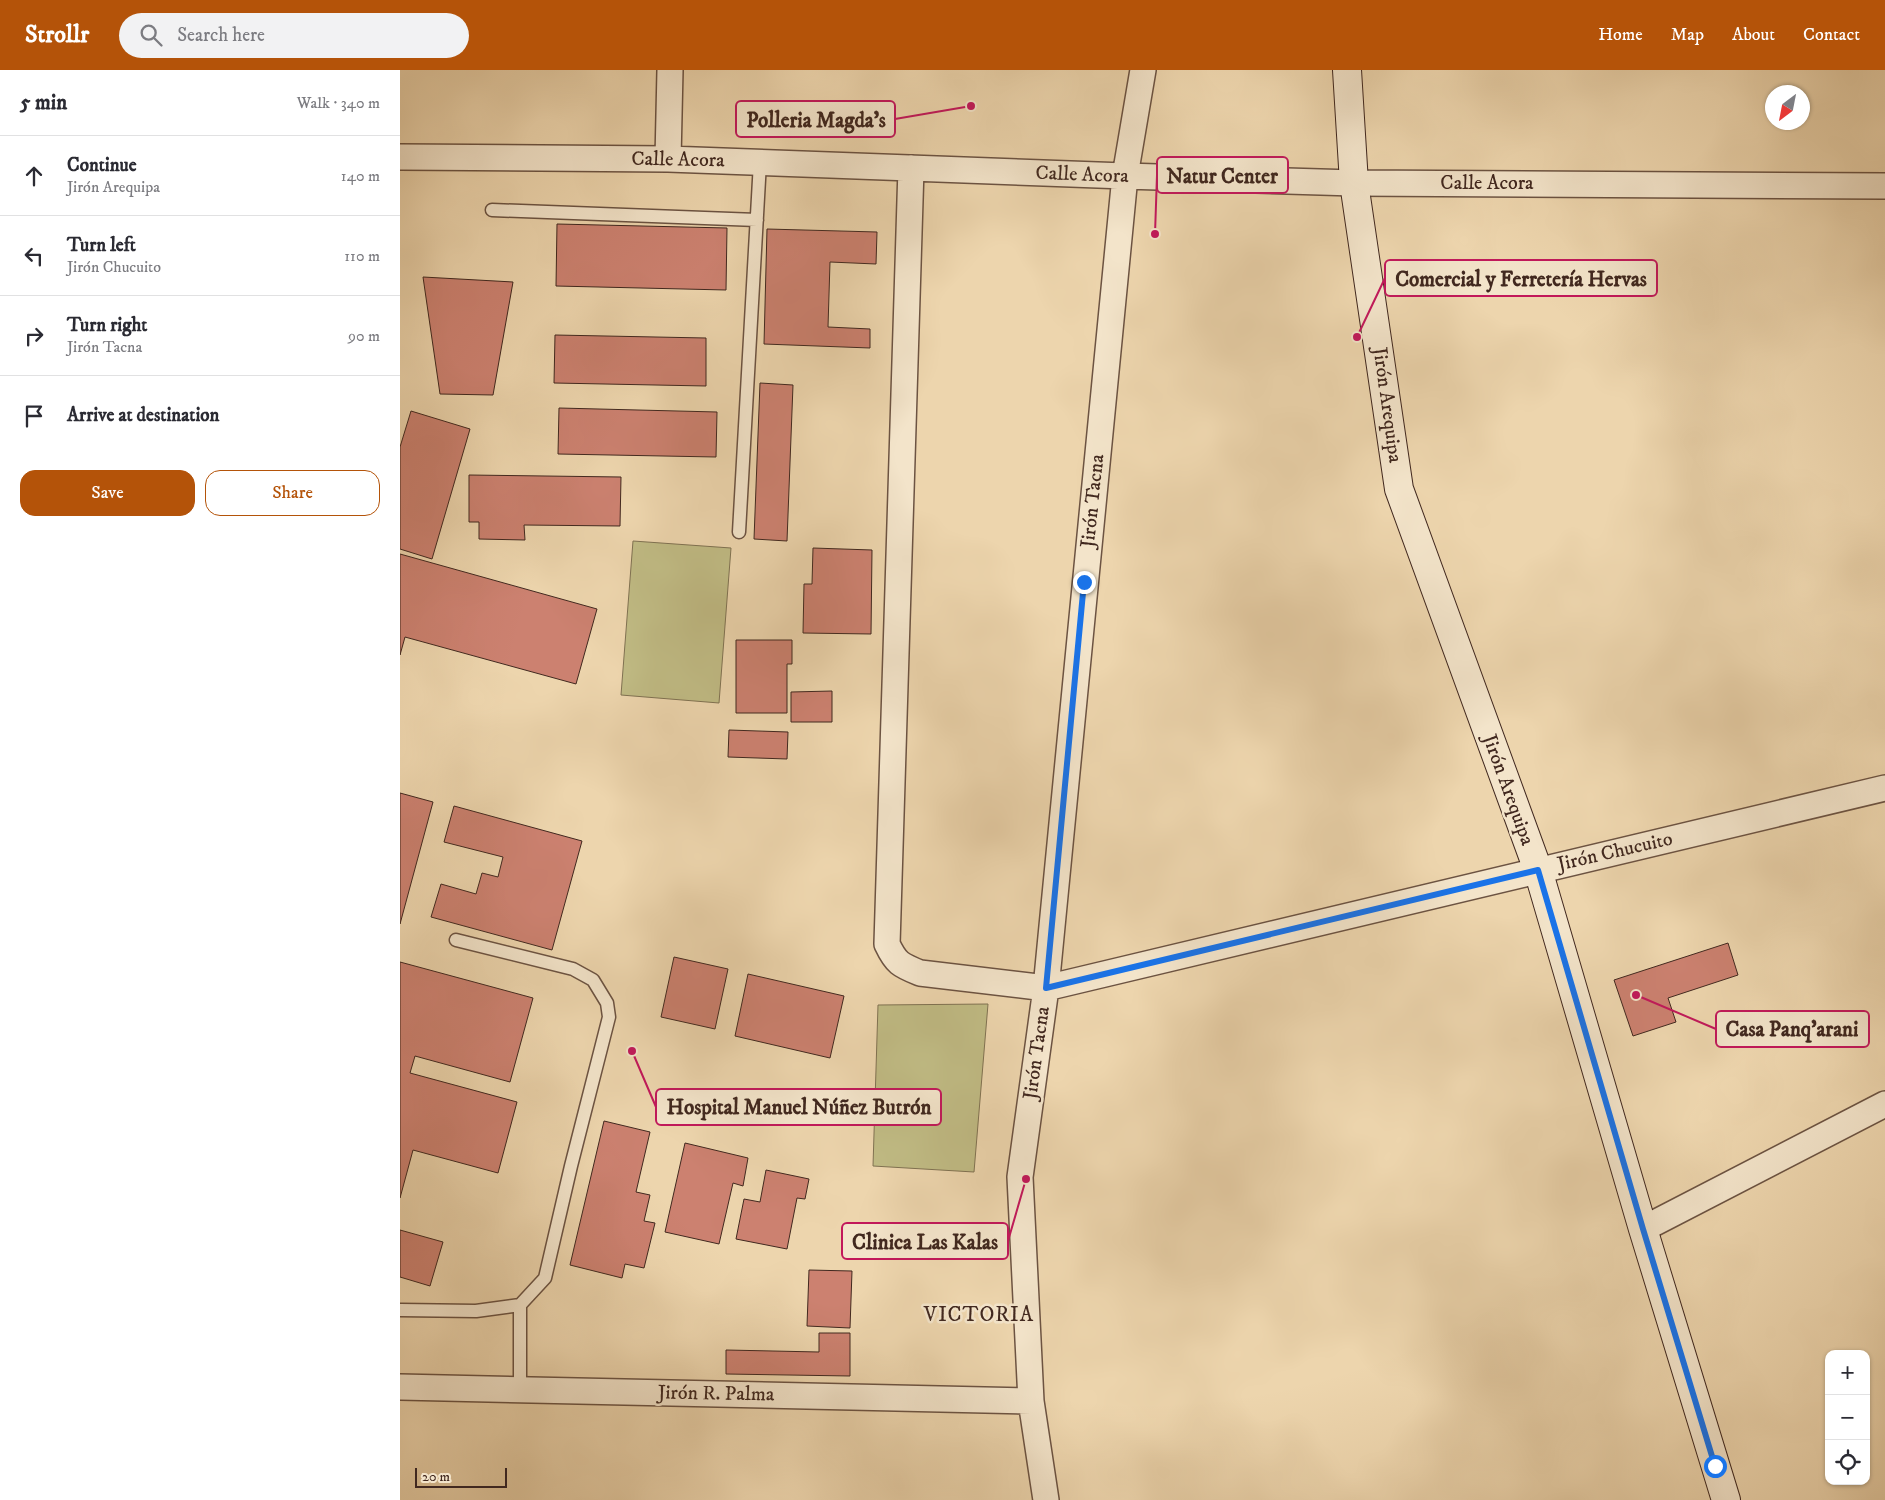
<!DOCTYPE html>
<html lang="en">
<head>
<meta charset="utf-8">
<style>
	body { margin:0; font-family:"IM FELL DW Pica",serif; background:#f2f2f3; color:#2b2b33 }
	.controls { position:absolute; right:15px; bottom:15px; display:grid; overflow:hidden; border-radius:10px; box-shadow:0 1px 4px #0004 }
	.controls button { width:45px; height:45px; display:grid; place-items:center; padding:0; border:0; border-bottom:1px solid #e1e1e2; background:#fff; color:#2b2b33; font:25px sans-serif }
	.compass { position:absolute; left:1365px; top:15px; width:45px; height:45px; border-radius:50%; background:#fff; box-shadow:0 1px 4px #0004; rotate:212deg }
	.scale { position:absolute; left:15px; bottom:12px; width:92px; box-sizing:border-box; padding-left:5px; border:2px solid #41281f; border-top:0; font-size:14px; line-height:18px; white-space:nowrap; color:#41281f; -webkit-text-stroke:4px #f3e4ca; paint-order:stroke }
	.stop { position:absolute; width:15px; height:15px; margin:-11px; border:4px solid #1a73e8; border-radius:50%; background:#fff }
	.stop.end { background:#1a73e8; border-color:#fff; box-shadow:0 1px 5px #0008 }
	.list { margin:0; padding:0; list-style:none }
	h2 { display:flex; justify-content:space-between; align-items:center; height:65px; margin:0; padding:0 20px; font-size:21px }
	h2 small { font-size:16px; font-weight:400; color:#7c7c81 }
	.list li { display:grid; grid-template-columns:32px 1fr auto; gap:15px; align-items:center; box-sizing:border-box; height:80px; padding:0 20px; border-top:1px solid #e1e1e2 }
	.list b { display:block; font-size:19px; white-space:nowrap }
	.list p { margin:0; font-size:16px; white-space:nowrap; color:#7c7c81 }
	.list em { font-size:16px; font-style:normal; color:#7c7c81 }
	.actions { display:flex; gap:10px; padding:15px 20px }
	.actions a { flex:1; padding:11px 0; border:1px solid #b45309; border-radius:15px; text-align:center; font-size:18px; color:#b45309 }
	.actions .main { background:#b45309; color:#fff }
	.icon { flex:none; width:28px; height:28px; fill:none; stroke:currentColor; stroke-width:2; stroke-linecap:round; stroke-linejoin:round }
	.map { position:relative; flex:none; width:1485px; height:1430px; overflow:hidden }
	header { display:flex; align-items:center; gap:30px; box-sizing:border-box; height:70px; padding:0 25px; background:#b45309; color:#fff }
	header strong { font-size:24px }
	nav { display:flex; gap:28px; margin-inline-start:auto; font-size:18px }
	.search { width:350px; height:45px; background:#f2f2f3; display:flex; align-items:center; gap:12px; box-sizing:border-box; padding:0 18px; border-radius:28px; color:#7c7c81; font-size:19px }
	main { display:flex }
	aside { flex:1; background:#fff }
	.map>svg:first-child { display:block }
	.green { fill:#c0bb84; stroke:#807252 }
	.building { fill:#cc8170; stroke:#41281f }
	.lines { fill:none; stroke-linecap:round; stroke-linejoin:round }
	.lane-casing { stroke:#6c5342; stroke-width:15 }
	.street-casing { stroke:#6c5342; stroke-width:28 }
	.secondary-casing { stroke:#41281f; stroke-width:30 }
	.lane { stroke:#f3e4ca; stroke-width:12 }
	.street { stroke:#f3e4ca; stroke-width:25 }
	.secondary { stroke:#f3e4ca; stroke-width:28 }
	.route { stroke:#1a73e8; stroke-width:6 }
	.labels { text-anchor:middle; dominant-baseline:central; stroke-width:5; stroke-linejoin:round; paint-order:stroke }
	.street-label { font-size:20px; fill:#41281f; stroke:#f3e4ca }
	.neighbourhood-label { font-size:21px; letter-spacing:1px; fill:#41281f; stroke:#f3e4ca }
	.leader { fill:none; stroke:#c2185b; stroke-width:2 }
	.callout-dot { fill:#c2185b; stroke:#f3e4ca; stroke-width:2 }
	.callout { fill:#f3e4ca; stroke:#c2185b; stroke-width:2 }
	.callout-label { font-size:21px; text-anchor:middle; font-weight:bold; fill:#41281f }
</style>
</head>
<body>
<header>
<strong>Strollr</strong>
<div class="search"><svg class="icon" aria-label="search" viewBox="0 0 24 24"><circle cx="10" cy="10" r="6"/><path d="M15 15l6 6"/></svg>Search here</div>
<nav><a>Home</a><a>Map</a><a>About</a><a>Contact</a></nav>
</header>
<main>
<aside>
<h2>5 min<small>Walk · 340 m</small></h2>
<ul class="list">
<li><svg class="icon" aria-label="ahead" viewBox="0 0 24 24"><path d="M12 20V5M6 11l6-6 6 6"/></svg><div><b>Continue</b><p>Jirón Arequipa</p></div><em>140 m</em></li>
<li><svg class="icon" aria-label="left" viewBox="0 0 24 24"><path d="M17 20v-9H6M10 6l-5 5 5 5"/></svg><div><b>Turn left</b><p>Jirón Chucuito</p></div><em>110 m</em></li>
<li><svg class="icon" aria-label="right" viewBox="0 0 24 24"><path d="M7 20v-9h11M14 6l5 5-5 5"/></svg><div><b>Turn right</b><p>Jirón Tacna</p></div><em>90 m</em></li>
<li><svg class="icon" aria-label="arrive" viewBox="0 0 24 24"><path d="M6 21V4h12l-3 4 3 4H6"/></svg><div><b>Arrive at destination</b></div></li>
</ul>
<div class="actions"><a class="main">Save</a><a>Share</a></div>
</aside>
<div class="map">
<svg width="1485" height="1430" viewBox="0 0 1485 1430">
	<rect width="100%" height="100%" fill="#edd5ad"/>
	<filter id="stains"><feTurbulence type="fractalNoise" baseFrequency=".004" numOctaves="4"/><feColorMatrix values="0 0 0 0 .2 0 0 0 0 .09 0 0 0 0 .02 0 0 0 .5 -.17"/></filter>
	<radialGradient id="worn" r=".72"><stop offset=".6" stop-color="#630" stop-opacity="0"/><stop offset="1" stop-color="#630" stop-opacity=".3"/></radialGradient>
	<path class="green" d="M233,471L331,478L319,633L221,625Z
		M588,934L574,1102L473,1096L478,935Z"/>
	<path class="building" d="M157,154L327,158L326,220L156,216Z
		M367,159L477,162L476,194L430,192L428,257L470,259V278L364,274Z
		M23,207L113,212L93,325L40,324Z
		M155,265L306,268V316L154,313Z
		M360,313L393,315L387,471L354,469Z
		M159,338L317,342L316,387L158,384Z
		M11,341L70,359L32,489L0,479V377Z
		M69,405L221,407L220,456L124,455L125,470L79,469V452H69Z
		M413,478L472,480L471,564L403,563L404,514H412Z
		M0,484L197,539L176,614L5,567L0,585Z
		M336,570H392V594H387V643H336Z
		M432,621V652H391V622Z
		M329,660L388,662L387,689L328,687Z
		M0,723L33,732L0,854Z
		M54,736L182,771L152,880L31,847L41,814L76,824L82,803L98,807L103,787L44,772Z
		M1328,873L1338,905L1268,928L1276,952L1233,966L1214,910Z
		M274,887L328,899L315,959L261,947Z
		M0,892L133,928L110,1012L15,986L10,1003L117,1032L98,1103L13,1080L0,1128Z
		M348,904L444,926L430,988L335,966Z
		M204,1051L250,1062L236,1122L250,1125L244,1151L255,1153L244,1198L225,1194L222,1208L170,1195Z
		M285,1073L348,1088L343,1116L333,1113L319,1174L265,1162Z
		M366,1100L409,1109L405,1129L397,1128L387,1179L336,1169L344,1129L360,1132Z
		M0,1160L43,1172L30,1216L0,1207Z
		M409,1200L452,1201L450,1258L407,1256Z
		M419,1263H450V1306L326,1304V1280L419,1282Z"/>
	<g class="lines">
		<defs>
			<path id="lane" d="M92,140L357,150
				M339,462L360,92
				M0,1240L76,1241L120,1235L145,1208L171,1096L209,947L207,933L193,910L173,899L56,870
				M120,1320V1235"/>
			<path id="street" d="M0,87L268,89L725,106L954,113L1485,116
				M268,89L270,0
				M511,98L487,874C496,893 500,895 520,903L646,918L1485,718
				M1243,1159L1485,1034
				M0,1317L631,1331
				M646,1430L631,1331L620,1107L646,918L725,106L743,0"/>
			<path id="secondary" d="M947,0L954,113L999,419L1138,800L1243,1159L1326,1430"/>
		</defs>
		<use href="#lane" class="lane-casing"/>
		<use href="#street" class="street-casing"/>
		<use href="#secondary" class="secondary-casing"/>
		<use href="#lane" class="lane"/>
		<use href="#street" class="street"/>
		<use href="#secondary" class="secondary"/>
	</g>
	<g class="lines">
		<path class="route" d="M684,512L646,918L1138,800L1243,1159L1315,1396"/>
	</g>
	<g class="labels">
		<g class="street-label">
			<text transform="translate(278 90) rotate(1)">Calle Acora</text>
			<text transform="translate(682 105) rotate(2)">Calle Acora</text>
			<text x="1087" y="113">Calle Acora</text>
			<text transform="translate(987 335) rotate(82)">Jirón Arequipa</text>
			<text transform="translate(693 431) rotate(-84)">Jirón Tacna</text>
			<text transform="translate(1108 720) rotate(70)">Jirón Arequipa</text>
			<text transform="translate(1215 782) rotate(-13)">Jirón Chucuito</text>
			<text transform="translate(637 983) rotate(-82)">Jirón Tacna</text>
			<text transform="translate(316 1324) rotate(1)">Jirón R. Palma</text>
		</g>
		<g class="neighbourhood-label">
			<text x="579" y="1245">VICTORIA</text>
		</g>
	</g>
	<path class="leader" d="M571 36L495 49M755 164L757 105M957 267L985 208M1236 925L1316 959M232 981L256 1037M626 1109L608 1171"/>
	<g class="callout-dot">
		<circle cx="571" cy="36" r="5"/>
		<circle cx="755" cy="164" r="5"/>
		<circle cx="957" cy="267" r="5"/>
		<circle cx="1236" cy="925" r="5"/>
		<circle cx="232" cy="981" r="5"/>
		<circle cx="626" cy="1109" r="5"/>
	</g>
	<g class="callout">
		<rect x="336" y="31" width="159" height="36" rx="5"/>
		<rect x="757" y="87" width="131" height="36" rx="5"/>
		<rect x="985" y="190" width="272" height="36" rx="5"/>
		<rect x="1316" y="941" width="153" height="36" rx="5"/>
		<rect x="256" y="1019" width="285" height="36" rx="5"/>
		<rect x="442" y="1153" width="166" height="36" rx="5"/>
	</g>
	<g class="callout-label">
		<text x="416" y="57">Polleria Magda's</text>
		<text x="822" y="113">Natur Center</text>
		<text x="1121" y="216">Comercial y Ferretería Hervas</text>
		<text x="1392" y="966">Casa Panq'arani</text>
		<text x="399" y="1044">Hospital Manuel Núñez Butrón</text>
		<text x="525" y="1179">Clinica Las Kalas</text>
	</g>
	<rect width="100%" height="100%" filter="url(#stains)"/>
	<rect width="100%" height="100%" fill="url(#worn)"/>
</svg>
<div class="controls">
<button>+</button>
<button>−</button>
<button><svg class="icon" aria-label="locate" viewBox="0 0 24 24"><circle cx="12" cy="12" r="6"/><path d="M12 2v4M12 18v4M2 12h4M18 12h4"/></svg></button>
</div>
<svg class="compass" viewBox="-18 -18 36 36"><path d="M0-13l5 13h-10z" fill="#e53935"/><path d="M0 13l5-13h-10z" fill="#7c7c81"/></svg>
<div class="scale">20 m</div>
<div class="stop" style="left:1315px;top:1396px"></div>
<div class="stop end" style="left:684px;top:512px"></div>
</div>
</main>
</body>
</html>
